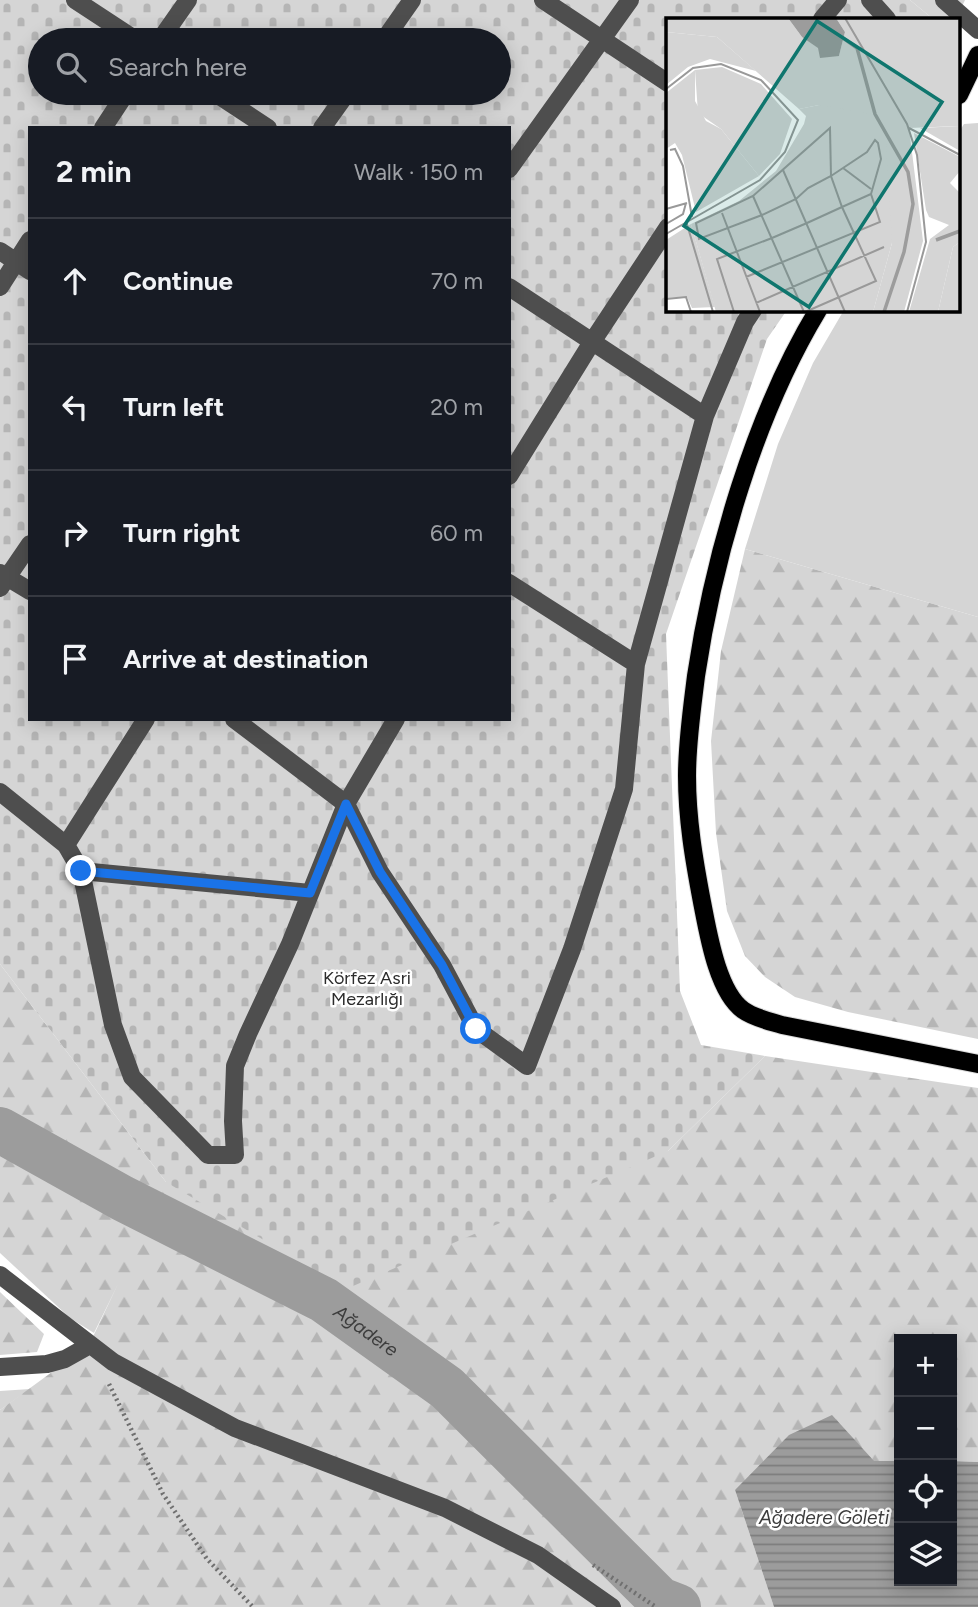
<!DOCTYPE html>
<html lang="en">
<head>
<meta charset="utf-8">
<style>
	body { margin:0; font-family:Figtree,sans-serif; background:#20242c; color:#f1f3f6 }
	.controls { position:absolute; right:21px; bottom:21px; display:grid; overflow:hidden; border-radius:0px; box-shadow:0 4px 18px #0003 }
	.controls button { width:63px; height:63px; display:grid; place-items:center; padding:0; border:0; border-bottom:2px solid #363941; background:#171b24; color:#f1f3f6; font:35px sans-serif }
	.stop { position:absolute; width:21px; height:21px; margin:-16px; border:5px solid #1a73e8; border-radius:50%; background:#fff }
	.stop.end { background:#1a73e8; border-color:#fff; box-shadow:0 2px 7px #0008 }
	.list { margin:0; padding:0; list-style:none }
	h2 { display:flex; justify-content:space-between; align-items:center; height:91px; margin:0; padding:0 28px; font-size:30px }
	h2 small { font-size:23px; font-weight:400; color:#9ea1a6 }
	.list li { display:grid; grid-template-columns:46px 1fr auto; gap:21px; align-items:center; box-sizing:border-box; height:126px; padding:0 28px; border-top:2px solid #363941 }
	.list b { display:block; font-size:26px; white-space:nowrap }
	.list em { font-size:23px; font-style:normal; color:#9ea1a6 }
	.icon { flex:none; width:38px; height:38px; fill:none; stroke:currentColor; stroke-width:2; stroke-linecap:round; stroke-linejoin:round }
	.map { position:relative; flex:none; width:978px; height:1607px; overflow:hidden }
	.search { position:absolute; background:#171b24; box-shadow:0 4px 18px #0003; left:28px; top:28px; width:483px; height:77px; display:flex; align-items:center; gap:18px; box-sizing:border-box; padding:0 24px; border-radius:38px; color:#9ea1a6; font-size:26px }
	.panel { position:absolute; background:#171b24; box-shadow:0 4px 18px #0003; left:28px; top:126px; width:483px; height:595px; border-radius:0px }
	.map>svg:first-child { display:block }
	.green { fill:#d5d5d5 }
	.forest { fill:url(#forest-firs) }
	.cemetery { fill:url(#cemetery-stones); fill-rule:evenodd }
	.water { fill:url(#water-rules) }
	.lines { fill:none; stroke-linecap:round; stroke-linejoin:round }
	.river { stroke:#9c9c9c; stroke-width:46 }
	.major-casing { stroke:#dbdbdb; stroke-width:20 }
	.path { stroke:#707070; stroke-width:4.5; stroke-dasharray:2 3.5; stroke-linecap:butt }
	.minor { stroke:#4e4e4e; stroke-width:18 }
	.major { stroke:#000; stroke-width:18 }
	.route { stroke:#1a73e8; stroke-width:9 }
	.labels { text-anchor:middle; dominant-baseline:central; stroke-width:5; stroke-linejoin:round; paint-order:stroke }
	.park-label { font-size:18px; fill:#2c2c2c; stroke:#fff }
	.water-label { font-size:19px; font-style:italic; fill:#3d3d3d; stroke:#fff }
	.inset-river { fill:none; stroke:#9c9c9c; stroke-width:3.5 }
	.inset-road { fill:none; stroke:#999; stroke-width:2 }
	.view { fill:#0f766e; fill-opacity:0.15; stroke:#0f766e; stroke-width:3.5 }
	.inset-edge { fill:none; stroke:#000; stroke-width:3.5 }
</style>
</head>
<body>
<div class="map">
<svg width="978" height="1607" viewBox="0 0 978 1607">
	<defs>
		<pattern id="forest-firs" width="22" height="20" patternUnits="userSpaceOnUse" patternTransform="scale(1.75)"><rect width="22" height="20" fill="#d5d5d5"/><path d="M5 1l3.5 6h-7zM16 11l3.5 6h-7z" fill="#b5b5b5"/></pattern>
		<pattern id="cemetery-stones" width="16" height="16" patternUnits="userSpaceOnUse" patternTransform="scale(1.75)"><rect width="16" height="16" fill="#d5d5d5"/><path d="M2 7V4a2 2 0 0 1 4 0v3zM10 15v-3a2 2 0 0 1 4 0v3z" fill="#b5b5b5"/></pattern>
		<pattern id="water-rules" width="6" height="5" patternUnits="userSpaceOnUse" patternTransform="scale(1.75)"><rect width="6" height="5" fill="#9c9c9c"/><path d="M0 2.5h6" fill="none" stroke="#7d7d7d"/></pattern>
	</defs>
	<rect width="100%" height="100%" fill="#fff"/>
	<path class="green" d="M910,0H965L956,19H933Z
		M978,123V617L745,549L778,444L813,363L844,310H959V132L964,124Z
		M30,1389L0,1410V1391Z"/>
	<path class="forest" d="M745,549L978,617V1039L848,1012L795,997L765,977L745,956L727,911L716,833L711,741L721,651Z
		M0,964L166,1182L668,1151L765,1056L978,1088V1462L952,1461V1339H899V1461H874L735,1490L774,1607H0V1410L89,1345L118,1284L94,1333L70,1318L0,1253Z
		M0,1292L44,1334L37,1352L0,1355Z"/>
	<path class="cemetery" d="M0,0H910L933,19H668V310H787L767,339L666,634L680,991L701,1045L765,1056L668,1151L346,1289L166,1182L0,964ZM40,40H499V93H40ZM30,128H509V719H30Z"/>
	<path class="water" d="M832,1415L874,1461H899V1581H952V1461L978,1462V1607H774L735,1490L789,1435Z"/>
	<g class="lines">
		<path class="river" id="s1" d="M0,1130L122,1198L324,1300L447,1388L660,1600L678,1607"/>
		<defs>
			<path id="major" d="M959,95L978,55
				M818,310C755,414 714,555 696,676C692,709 687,742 687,776C687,819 694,860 702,902C708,932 717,991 743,1010C754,1018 769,1021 782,1025L978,1064"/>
		</defs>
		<use href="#major" class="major-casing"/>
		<path class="path" d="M109,1384L163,1494L207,1559L253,1607
			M593,1565L656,1607"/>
		<path class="minor" d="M75,0L136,40
			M543,0L668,83
			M870,0L887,19
			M944,0L978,30
			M822,19L838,0
			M160,40L188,0
			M384,40L412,0
			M215,93L268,128
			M103,128L126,93
			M322,128L347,93
			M509,169L630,0
			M0,251L30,271
			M0,287L30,240
			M509,287L705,416
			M509,476L592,342L668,227
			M0,573L30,591
			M509,583L636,664
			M0,588L30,544
			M146,719L66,845L81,871L113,1025L132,1077L208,1155H235L233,1121L235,1066L248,1034L290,944L346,804L396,719
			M234,719L346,804L380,872L442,965L476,1029L527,1066L572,949L624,789L636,664L705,416L745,322L753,310
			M0,792L66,845
			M81,871L310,893
			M0,1275L113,1362L235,1428L445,1508L538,1555L612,1607
			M0,1367L47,1364L65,1359L90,1345"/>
		<use href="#major" class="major"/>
	</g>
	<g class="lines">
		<path class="route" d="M81,871L310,893L346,804L380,872L442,965L476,1029"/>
	</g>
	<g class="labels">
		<g class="park-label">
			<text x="367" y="978">Körfez Asri<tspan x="367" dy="21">Mezarlığı</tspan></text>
		</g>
		<g class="water-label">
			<text stroke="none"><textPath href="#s1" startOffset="418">Ağadere</textPath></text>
			<text x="824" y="1517">Ağadere Göleti</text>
		</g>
	</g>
	<g transform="translate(666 18)">
		<rect width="294" height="294" fill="#fff"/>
		<path d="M0,14L51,19L90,53L44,41L22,49L0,67ZM29,52V83L40,103L55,111L93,158L30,194L16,137L9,125L0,131V75ZM294,108V133L254,110ZM25,206L49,289L26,290L21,279L0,280V222ZM294,224V294H272L287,229Z" fill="#d5d5d5"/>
		<path d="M0,0H122L136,19L173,38L179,14L170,0H294V108L243,110L257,223L238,294H207L226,225L153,87L133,91L51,19L0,14ZM56,49L95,66L126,101L114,136L93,158L55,111L32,95L29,52ZM248,115L294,139V153L284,165L294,175V224L287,229L272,294H243L264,221L283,207L263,199L260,192Z" fill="#d5d5d5"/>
		<path d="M153,87L206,96L220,125L226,225L207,294H50L25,206L73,183L110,153L138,106L140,98L133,91Z" fill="#d5d5d5"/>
		<path d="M122,0H170L179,14L173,38L154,40L152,30L136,19Z" fill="#9c9c9c"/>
		<path class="inset-river" d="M177,20L191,30L209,96L242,154L247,186L238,234L218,294M270,222L294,213"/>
		<path class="inset-road" d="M179,0L241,106L251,137L260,224L241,294M0,71L27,50L55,46L95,62L132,102L119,134L94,162L0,216M243,110L294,137M4,132L9,131L17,148L26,199M177,150L205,171M117,152L179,294M87,178L138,294M0,191L21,185M56,195L94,294M20,203L47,294M0,206L17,196L20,185M80,259L214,204L205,176M0,281L20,279L25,294M90,285L218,229M68,294L51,241L106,220L141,205L176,189L205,176L215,141L212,125L209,122L201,134L165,158L142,170L130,181L96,197L33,221L30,205L87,178L164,110L165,158L176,189L210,263L139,294"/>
		<path class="view" d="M151,3L276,84L143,289L18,208Z"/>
		<rect width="294" height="294" class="inset-edge"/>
	</g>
</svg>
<div class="controls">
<button>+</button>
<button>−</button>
<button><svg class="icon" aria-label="locate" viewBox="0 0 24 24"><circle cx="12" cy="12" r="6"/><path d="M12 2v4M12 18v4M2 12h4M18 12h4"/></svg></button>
<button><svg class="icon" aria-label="layers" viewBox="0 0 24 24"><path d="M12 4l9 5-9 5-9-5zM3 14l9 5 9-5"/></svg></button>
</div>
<div class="stop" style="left:476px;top:1029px"></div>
<div class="stop end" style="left:81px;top:871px"></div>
<div class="search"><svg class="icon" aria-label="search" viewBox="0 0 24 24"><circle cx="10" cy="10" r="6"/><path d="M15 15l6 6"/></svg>Search here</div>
<section class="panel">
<h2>2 min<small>Walk · 150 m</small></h2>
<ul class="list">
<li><svg class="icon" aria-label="ahead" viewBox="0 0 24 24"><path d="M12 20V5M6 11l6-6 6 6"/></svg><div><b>Continue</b></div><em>70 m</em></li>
<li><svg class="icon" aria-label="left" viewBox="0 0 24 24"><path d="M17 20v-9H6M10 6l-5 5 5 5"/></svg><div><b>Turn left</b></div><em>20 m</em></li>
<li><svg class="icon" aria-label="right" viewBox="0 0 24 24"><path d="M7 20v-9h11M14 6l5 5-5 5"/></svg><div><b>Turn right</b></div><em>60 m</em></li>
<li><svg class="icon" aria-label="arrive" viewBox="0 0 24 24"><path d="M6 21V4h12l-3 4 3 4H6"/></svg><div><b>Arrive at destination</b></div></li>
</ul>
</section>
</div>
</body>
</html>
